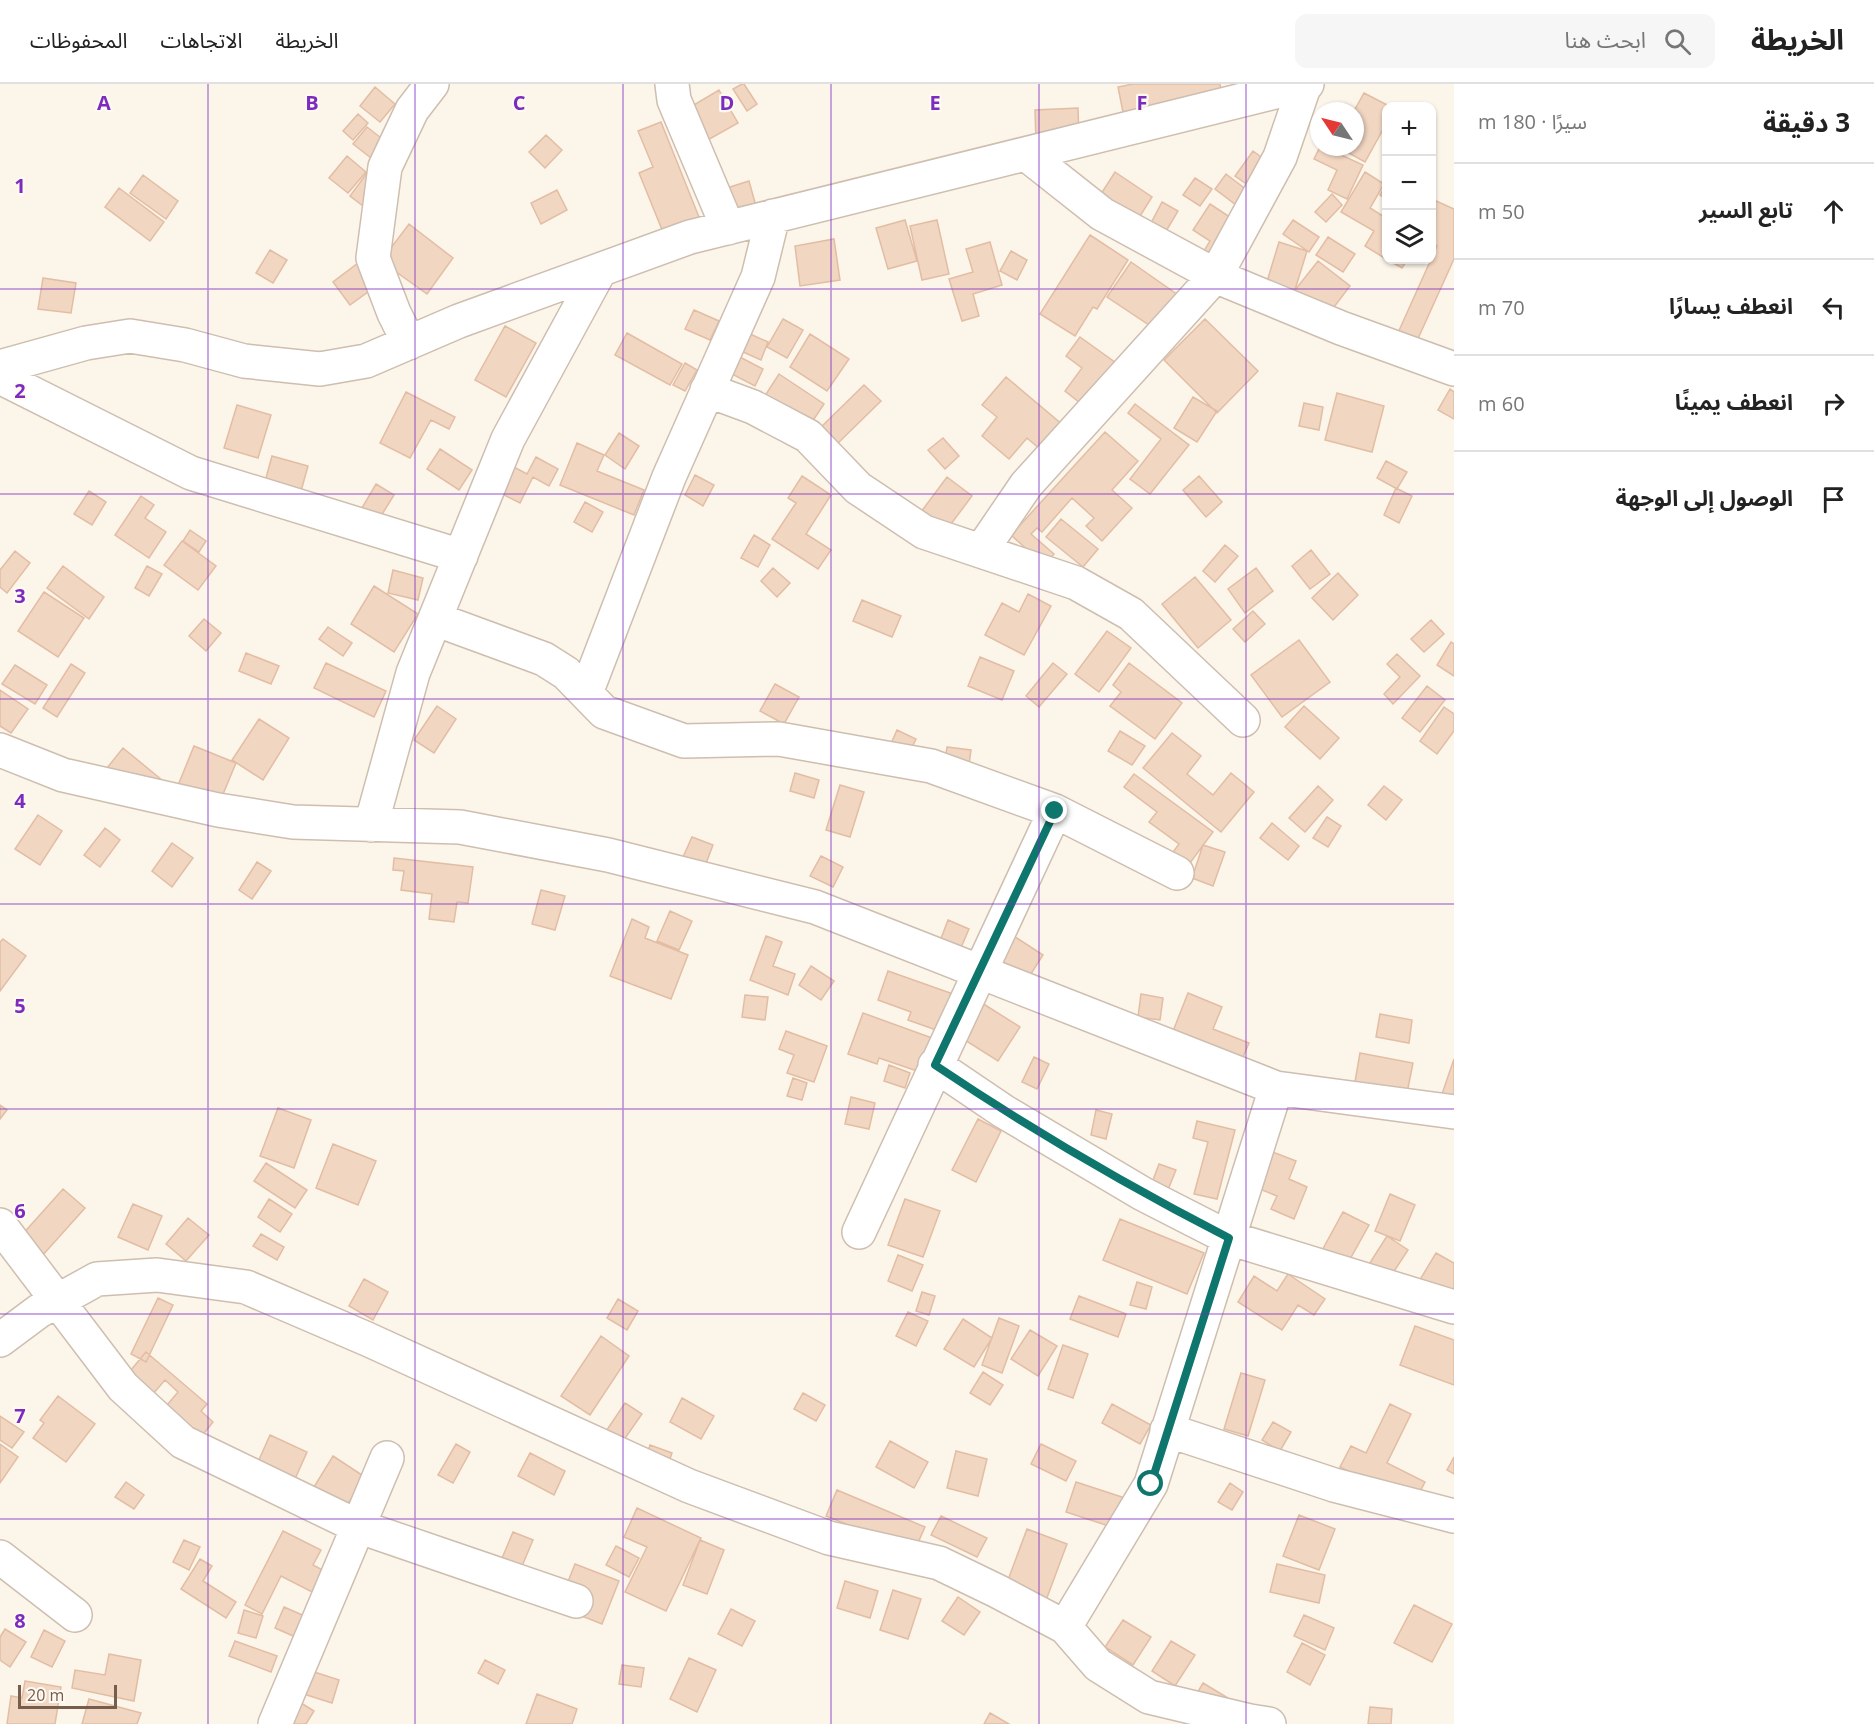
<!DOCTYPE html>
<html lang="ar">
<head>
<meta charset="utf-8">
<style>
	body { margin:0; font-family:"Open Sans","Noto Sans Arabic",sans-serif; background:#f6f6f6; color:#222; direction:rtl }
	.controls { position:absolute; right:18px; top:18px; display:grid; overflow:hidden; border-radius:12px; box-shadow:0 2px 4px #0004 }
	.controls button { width:54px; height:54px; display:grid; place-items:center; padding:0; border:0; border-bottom:2px solid #e0e0e0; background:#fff; color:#222; font:30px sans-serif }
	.compass { position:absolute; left:1310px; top:18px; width:54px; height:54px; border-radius:50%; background:#fff; box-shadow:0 2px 4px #0004; rotate:305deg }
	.scale { position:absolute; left:18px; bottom:15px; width:99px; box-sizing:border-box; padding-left:6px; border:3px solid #775d4e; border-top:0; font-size:16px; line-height:21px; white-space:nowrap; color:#775d4e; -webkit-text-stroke:4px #fef9f1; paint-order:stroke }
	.stop { position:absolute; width:18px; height:18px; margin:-14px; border:4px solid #0f766e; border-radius:50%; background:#fff }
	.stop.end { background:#0f766e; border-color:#fff; box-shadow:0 2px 6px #0008 }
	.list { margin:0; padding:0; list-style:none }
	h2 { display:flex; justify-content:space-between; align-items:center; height:78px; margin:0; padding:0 24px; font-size:26px }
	h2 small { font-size:20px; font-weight:400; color:#767676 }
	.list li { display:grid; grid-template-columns:39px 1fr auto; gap:18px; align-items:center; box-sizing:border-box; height:96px; padding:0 24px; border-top:2px solid #e0e0e0 }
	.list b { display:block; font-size:22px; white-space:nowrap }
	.list em { font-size:20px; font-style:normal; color:#767676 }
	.icon { flex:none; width:33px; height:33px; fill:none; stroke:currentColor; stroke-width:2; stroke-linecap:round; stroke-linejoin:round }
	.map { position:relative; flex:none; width:1454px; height:1640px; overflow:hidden; direction:ltr }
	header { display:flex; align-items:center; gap:36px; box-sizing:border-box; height:84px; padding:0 30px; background:#fff; border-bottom:2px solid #e0e0e0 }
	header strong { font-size:28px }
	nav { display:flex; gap:33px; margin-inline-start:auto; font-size:21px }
	.search { width:420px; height:54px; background:#f6f6f6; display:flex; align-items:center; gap:15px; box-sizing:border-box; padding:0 21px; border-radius:12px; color:#767676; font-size:22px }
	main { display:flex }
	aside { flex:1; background:#fff }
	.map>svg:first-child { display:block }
	.building { fill:#f1d6c2; stroke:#e3bda3; stroke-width:1.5 }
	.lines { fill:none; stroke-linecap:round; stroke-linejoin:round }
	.minor-casing { stroke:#cebeb0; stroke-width:36 }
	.minor { stroke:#fff; stroke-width:33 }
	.route { stroke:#0f766e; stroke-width:8 }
	.grid { fill:none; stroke:#7b2cbf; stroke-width:1.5; stroke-opacity:0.55 }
	.grid-label { font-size:20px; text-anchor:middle; font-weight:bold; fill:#7b2cbf; stroke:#fef9f1; stroke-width:4.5; stroke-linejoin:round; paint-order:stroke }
</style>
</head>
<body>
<header>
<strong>الخريطة</strong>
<div class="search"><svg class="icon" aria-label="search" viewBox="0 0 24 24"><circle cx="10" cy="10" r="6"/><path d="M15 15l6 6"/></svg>ابحث هنا</div>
<nav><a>الخريطة</a><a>الاتجاهات</a><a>المحفوظات</a></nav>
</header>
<main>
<aside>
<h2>3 دقيقة<small>سيرًا · 180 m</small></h2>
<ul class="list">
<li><svg class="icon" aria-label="ahead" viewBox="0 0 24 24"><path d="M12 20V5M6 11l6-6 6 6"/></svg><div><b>تابع السير</b></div><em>50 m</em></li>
<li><svg class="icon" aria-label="left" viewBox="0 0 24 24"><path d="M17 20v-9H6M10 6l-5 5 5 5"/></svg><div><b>انعطف يسارًا</b></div><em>70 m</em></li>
<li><svg class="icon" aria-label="right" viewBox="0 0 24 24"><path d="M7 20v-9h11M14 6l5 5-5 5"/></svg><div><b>انعطف يمينًا</b></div><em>60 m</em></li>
<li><svg class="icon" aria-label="arrive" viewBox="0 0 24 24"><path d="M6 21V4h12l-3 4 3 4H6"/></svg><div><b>الوصول إلى الوجهة</b></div></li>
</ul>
</aside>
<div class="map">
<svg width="1454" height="1640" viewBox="0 0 1454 1640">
	<rect width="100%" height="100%" fill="#fcf5ea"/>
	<path class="building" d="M742,0H744L757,20L747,27L733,5Z
		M1133,0H1220L1225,27L1127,48L1118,3Z
		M375,3L395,20L380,38L360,22Z
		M719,6L738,39L706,57L687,25Z
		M1364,9L1389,22H1386V40L1365,78L1338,63H1355L1354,27Z
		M1078,24L1079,57L1036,59L1035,26Z
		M358,30L368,39L353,56L343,47Z
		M661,38L703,143L667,158L639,89L653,83L638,47Z
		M367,43L394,64L380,81L353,60Z
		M546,51L562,66L545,84L529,68Z
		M1320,63H1324L1363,81L1347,115L1328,106L1337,86L1314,75Z
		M1253,67L1272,81L1255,106L1235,92Z
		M347,72L366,88L348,109L329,94Z
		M1115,88L1152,113L1137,137L1099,113Z
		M1365,88L1384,100L1370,124L1386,134V175L1365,162L1374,147L1341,128Z
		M367,89L388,105L371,128L350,112Z
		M1226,90L1256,113L1244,127L1215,105Z
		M143,91L178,117L166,135L130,109Z
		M1195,94L1212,105L1200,122L1183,111Z
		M749,97L759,133L724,143L714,108Z
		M1386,101V115L1380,111Z
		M119,104L164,138L150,157L105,123Z
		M557,106L567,126L541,140L531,119Z
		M1332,110L1342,121L1326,138L1315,128Z
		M1434,116L1454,125V175L1416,259L1397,251L1437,162L1432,160V121Z
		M1162,118L1178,127L1165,149L1150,141Z
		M1210,120L1239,139L1213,180L1201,172L1210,157L1193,146Z
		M905,136L917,177L888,185L876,144Z
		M937,136L949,190L922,196L910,142Z
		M1293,136L1319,153L1309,168L1283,150Z
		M409,140L453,174L427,210L381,177Z
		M1090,151L1128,176L1097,225L1093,223L1075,252L1040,230Z
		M1328,153L1355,170L1343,188L1316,171Z
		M834,155L840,196L800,202L795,162Z
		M990,158L1002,201L973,210L979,232L962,237L949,195L973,188L966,165Z
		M1279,158L1307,167L1293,212L1265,204Z
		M270,166L287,176L273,199L256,189Z
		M1011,167L1027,176L1017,196L1000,187Z
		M1388,176H1407L1402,184Z
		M1318,177L1350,202L1328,231L1295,206Z
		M1131,178L1178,211L1155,245L1107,213Z
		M358,179L376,202L350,221L333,198Z
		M43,194L76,199L71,229L38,225Z
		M694,226L719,237L710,256L685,245Z
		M783,235L803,246L787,274L767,263Z
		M1205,235L1258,287L1217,329L1164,276Z
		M505,242L536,259L506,313L475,296Z
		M627,249L682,280L670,301L615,271Z
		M748,249L768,258L761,276L741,267Z
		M810,250L849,275L827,307L790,283Z
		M1080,253L1116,279L1084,322L1065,307L1082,284L1066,272Z
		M738,272L763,285L755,302L730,289Z
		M685,279L697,286L685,307L673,301Z
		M779,290L824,320L804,350L759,321Z
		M1006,293L1063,341L1041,366L1027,354L1009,375L982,352L997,333L982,321Z
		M864,301L881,317L834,363L818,346Z
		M1450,305L1454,308V335L1438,326Z
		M406,308L455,333L449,345L431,336L410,374L380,359Z
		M1337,309L1384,322L1372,368L1325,356Z
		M1193,313L1217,327L1197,358L1174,344Z
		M1304,319L1323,323L1319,346L1299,342Z
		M1135,320L1189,361L1150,410L1130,395L1161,355L1128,329Z
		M237,321L271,331L258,374L224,364Z
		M1105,348L1138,377L1112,406L1132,424L1102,457L1086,442L1094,434L1072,414L1042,448L1037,444L1031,450L1054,470L1044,481L1011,451Z
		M619,349L639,362L625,385L605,371Z
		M943,354L959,372L945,385L928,366Z
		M577,359L604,371L597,387L644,406L634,431L560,401Z
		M440,365L472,386L459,406L427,385Z
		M272,372L308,382L296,425L260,416Z
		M536,373L558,385L549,402L533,393L520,419L498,408L512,382L527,390Z
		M1386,377L1407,388L1397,405L1377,394Z
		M695,391L714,401L703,422L685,411Z
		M802,392L831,411L806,450L831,466L818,485L772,455L796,419L788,414Z
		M1199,392L1222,418L1206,433L1183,406Z
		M947,393L972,412L951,440H912Z
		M376,400L394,411L376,440L359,429Z
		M1396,404L1412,412L1399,439L1384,431Z
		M89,407L106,418L92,441L74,430Z
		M141,412L154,421L145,434L166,448L149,474L115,451Z
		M585,418L603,428L592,448L574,438Z
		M1061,435L1098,465L1083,483L1046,453Z
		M190,446L206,457L199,468L183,457Z
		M754,451L770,461L758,483L741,474Z
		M182,457L216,482L198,506L164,481Z
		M1225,461L1238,472L1215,498L1203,487Z
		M1311,466L1330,490L1310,505L1292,482Z
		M15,467L30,479L7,509L0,503V486Z
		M63,482L104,513L89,535L47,504Z
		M147,482L162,490L149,512L135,504Z
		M773,484L790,499L777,513L761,497Z
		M1256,484L1273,507L1245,529L1228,505Z
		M393,486L423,494L418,516L388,509Z
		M1338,489L1358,511L1333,536L1312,514Z
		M1195,493L1231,536L1198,564L1162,520Z
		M374,502L418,530L394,568L351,540Z
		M44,508L84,534L58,573L18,547Z
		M1028,510L1051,522L1024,571L985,551L1002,519L1019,528Z
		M862,516L901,532L892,553L853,537Z
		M1253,527L1265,540L1245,558L1233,545Z
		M204,535L221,549L206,567L189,552Z
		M1431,536L1444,550L1424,568L1411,555Z
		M328,543L352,559L343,572L319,555Z
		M1107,547L1131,564L1099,608L1075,590Z
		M1299,556L1330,598L1282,633L1251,591Z
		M1451,558L1454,560V592L1437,581Z
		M246,569L279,582L271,600L239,587Z
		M1397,570L1420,592L1393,620L1384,610L1400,593L1387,580Z
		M980,573L1014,587L1002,616L968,602Z
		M326,579L386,607L374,633L314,604Z
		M1053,579L1067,590L1039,623L1026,612Z
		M1129,579L1182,619L1155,655L1110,622L1121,608L1113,601Z
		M71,580L85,589L57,633L43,624Z
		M15,581L47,601L35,620L2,600Z
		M775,600L799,613L784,640L760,627Z
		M1427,602L1445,616L1420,648L1402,634Z
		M0,606L28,625L11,649L0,642Z
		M437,622L456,635L434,669L414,656Z
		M1304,622L1339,654L1320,675L1285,643Z
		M1444,623L1454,630V647L1437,670L1420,657Z
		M259,635L289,654L263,696L232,676Z
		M897,646L916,655L900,688L882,680Z
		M1120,647L1145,662L1132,681L1108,667Z
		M1172,649L1201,672L1187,690L1213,711L1231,689L1254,708L1221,748L1143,684Z
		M194,662L236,679L211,739L170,721Z
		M947,663L971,666L969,681L945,677Z
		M123,664L162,696L142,721L103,689Z
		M795,689L819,696L814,714L790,707Z
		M1134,690L1213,748L1181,791L1165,779L1179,760L1149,738L1157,728L1124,703Z
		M840,701L864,708L850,753L826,746Z
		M1318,702L1333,716L1305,748L1289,734Z
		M1384,702L1402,716L1386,736L1368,721Z
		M38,731L62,747L40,781L15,765Z
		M1327,733L1341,742L1328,763L1313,754Z
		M1272,739L1299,762L1288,776L1260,754Z
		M105,744L120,756L100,783L84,771Z
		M692,753L713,761L705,782L683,773Z
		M172,759L193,774L172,803L152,787Z
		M1203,761L1225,768L1213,802L1192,794Z
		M821,772L843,783L833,803L810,792Z
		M394,774L473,783L468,819L457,818L454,838L429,835L432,810L401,806L404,787L393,786Z
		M257,778L271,787L252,815L239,806Z
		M541,806L565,812L555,846L532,840Z
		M670,827L692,837L679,866L657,857Z
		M632,835L649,843L645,854L688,871L671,915L610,892Z
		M948,836L969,845L957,873L937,865Z
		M1006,847L1043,871L1020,907L982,883Z
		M766,852L782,858L773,882L795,890L788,911L750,896Z
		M3,855L26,872L0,907V858Z
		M811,882L834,897L821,916L799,901Z
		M888,887L953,910L939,947L908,936L911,928L878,916Z
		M1188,909L1222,923L1213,945L1249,959L1235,992L1166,965Z
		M1141,910L1163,914L1160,936L1138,933Z
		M745,911L768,913L765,936L742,933Z
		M982,919L1020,943L998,977L960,953Z
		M863,929L932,954L920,988L879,974L877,980L848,970Z
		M1380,930L1412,936L1409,959L1376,953Z
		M786,947L827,962L814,998L787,989L794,971L779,965Z
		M1360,969L1413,979L1404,1024L1352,1015Z
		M1034,973L1049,980L1037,1005L1022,998Z
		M1454,975V1014L1442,1010Z
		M889,981L910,989L905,1004L884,997Z
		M793,994L807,999L802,1016L787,1012Z
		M851,1013L875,1019L869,1045L845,1040Z
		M0,1021L7,1026L0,1035Z
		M278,1024L311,1036L294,1084L260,1072Z
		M1096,1026L1112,1030L1106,1055L1091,1051Z
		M978,1035L1001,1047L976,1098L952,1086Z
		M1197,1037L1235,1046L1217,1115L1194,1110L1208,1058L1193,1054Z
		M333,1060L376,1077L358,1121L316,1104Z
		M1270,1067L1296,1077L1289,1095L1307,1103L1294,1135L1271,1125L1277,1112L1255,1103Z
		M266,1079L307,1106L295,1124L254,1097Z
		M1159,1080L1176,1086L1163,1118L1147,1112Z
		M63,1105L85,1124L42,1172L21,1152Z
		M1390,1110L1415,1121L1400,1157L1375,1147Z
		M269,1115L292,1130L280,1148L258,1133Z
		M905,1115L940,1127L923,1173L888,1161Z
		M133,1120L162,1132L148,1166L118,1153Z
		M1343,1128L1369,1141L1344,1186L1319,1172Z
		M188,1134L209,1151L186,1177L166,1160Z
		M1120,1135L1204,1169L1187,1210L1103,1176Z
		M261,1150L284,1163L277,1176L253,1162Z
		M1387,1152L1408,1166L1387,1198L1366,1185Z
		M1436,1169L1454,1179V1206L1445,1222L1415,1204Z
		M898,1171L923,1181L912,1207L888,1197Z
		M1288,1190L1325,1215L1314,1231L1298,1221L1282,1246L1238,1218L1254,1192L1277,1207Z
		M364,1195L388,1208L373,1236L349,1222Z
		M1137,1198L1152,1203L1146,1225L1130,1221Z
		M922,1208L935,1212L929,1231L916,1227Z
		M1079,1212L1126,1230L1118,1253L1070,1235Z
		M158,1214L173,1221L146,1278L131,1270Z
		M618,1215L638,1227L627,1246L607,1234Z
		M908,1228L928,1237L916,1262L896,1252Z
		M999,1234L1019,1242L1002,1289L982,1281Z
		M963,1235L992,1254L974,1283L944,1265Z
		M1415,1242L1454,1256V1301L1400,1281Z
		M1030,1246L1057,1262L1038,1292L1011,1275Z
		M601,1252L629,1272L590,1331L561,1312Z
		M1063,1261L1088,1270L1073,1314L1048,1305Z
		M146,1268L207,1320L201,1327L213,1338L192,1364L157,1333L178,1308L165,1296L140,1325L115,1305Z
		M983,1288L1003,1301L990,1321L970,1309Z
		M1241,1289L1265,1296L1248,1352L1224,1345Z
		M803,1309L825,1321L816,1337L794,1325Z
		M58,1312L95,1340L66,1378L33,1354L44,1339L40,1336Z
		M682,1314L714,1332L701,1355L670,1338Z
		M625,1319L642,1330L614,1370L598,1359Z
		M1112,1320L1151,1341L1140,1360L1102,1339Z
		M1390,1320L1411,1330L1387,1379L1425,1398L1414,1419L1340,1383L1351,1362L1366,1369Z
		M0,1332L24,1348L12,1364L0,1356Z
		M1273,1338L1291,1348L1280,1367L1262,1356Z
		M270,1351L307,1368L287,1413L250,1396Z
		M890,1357L928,1378L914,1404L876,1383Z
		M0,1360L18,1373L0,1399Z
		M456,1360L470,1368L453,1399L438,1391Z
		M1041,1360L1076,1377L1066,1397L1031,1380Z
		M650,1361L672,1369L665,1389L643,1382Z
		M956,1367L987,1375L978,1412L947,1404Z
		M530,1369L565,1387L554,1411L518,1392Z
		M333,1372L365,1393L341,1431L309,1411Z
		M1454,1373V1390L1447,1386Z
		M126,1398L144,1411L134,1425L115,1413Z
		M1076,1398L1128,1415L1118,1445L1066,1428Z
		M1230,1399L1243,1408L1232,1426L1218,1418Z
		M837,1406L925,1443L917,1461H838L846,1440L826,1432Z
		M637,1424L701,1454L666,1527L625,1508L647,1463L624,1453Z
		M1299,1431L1335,1445L1319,1486L1283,1472Z
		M941,1432L987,1454L977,1473L931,1451Z
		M1027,1445L1067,1460L1045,1519L1005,1504Z
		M283,1447L321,1466L313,1481L332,1491L320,1512L281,1492L262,1530L245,1521Z
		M513,1448L533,1456L517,1494L497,1486Z
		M184,1456L200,1463L189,1486L173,1478Z
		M700,1456L724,1466L707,1510L683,1501Z
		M616,1462L639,1474L629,1493L606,1481Z
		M200,1475L212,1482L203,1497L236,1518L226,1534L181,1505Z
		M575,1480L619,1497L602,1540L574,1529L567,1500Z
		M1277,1480L1325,1491L1319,1519L1270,1508Z
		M845,1497L878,1507L870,1534L837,1524Z
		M893,1506L921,1515L908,1555L880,1546Z
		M958,1513L980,1528L964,1551L942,1537Z
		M1414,1521L1452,1540L1432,1578L1394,1559Z
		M284,1523L325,1541L316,1562L275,1544Z
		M731,1525L755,1537L742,1562L718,1550Z
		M244,1526L263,1532L256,1554L238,1549Z
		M1304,1531L1334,1544L1325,1566L1294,1552Z
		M1123,1536L1151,1553L1133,1581L1105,1563Z
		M5,1545L26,1558L10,1583L0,1576V1553Z
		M44,1546L65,1557L52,1583L31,1573Z
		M235,1557L277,1572L271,1588L229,1572Z
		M1171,1557L1195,1571L1175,1602L1152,1587Z
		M1302,1559L1325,1571L1310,1601L1287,1588Z
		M109,1570L141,1576L134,1617L72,1604L75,1586L105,1591Z
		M689,1574L716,1586L697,1628L670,1615Z
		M485,1576L505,1586L498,1600L478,1589Z
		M622,1581L644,1584L641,1603L619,1600Z
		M299,1583L339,1596L332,1619L291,1606Z
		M25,1597L61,1603L55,1640H7L11,1612L22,1614Z
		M1203,1599L1228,1614L1214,1638L1189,1623Z
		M537,1610L577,1625L572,1640H526Z
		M290,1612L314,1627L306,1640H284Z
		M89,1615L141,1629L137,1640H82Z
		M1370,1623L1392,1625L1391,1640H1368Z
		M990,1629L1009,1640H984Z"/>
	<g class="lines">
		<defs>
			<path id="minor" d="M672,0L674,16L728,144
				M1026,70L1102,130L1220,194L1341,244L1454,285
				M409,259L394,229L373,174L385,83L412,26L432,0
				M0,283L86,259L130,252L185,261L244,277L320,285L366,277L459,237L690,153L1307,0
				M0,293L191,389L461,472
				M707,306L753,323L808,352L858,404L924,448L1076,499L1131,530L1243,636
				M981,467L1026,401L1216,191L1280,73L1305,0
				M435,535L544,575L566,589L604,628L684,657L779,655L931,682L1055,727L1177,789
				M586,609L669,393L758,193L773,132
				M0,666L63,691L218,726L293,738L460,743L608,771L815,823L1276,1004L1454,1028
				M371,741L413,589L508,355L600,186
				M935,981L1003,1027L1143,1110L1229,1154L1454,1223
				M0,1141L123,1303L183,1358L357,1442L576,1517
				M859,1148L1055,727
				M0,1256L39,1227L97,1195L157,1191L246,1203L367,1255L689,1402L829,1454L939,1479L997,1507L1065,1543L1098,1581L1149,1613L1250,1637L1269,1640
				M1167,1346L1334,1401L1454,1432
				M0,1473L75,1531
				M1065,1543L1151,1400L1276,1004
				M275,1640L387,1374"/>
		</defs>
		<use href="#minor" class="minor-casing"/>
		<use href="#minor" class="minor"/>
	</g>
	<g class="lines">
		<path class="route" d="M1055,727L935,981C1030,1045 1128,1102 1229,1154L1151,1400"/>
	</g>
	<path class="grid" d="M208,0V1640M415,0V1640M623,0V1640M831,0V1640M1039,0V1640M1246,0V1640M0,205H1454M0,410H1454M0,615H1454M0,820H1454M0,1025H1454M0,1230H1454M0,1435H1454"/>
	<g class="grid-label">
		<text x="104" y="26">A</text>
		<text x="312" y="26">B</text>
		<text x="519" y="26">C</text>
		<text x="727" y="26">D</text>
		<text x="935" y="26">E</text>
		<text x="1142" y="26">F</text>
		<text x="20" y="109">1</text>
		<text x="20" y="314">2</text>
		<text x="20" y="519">3</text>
		<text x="20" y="724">4</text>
		<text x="20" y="929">5</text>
		<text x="20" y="1134">6</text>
		<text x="20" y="1339">7</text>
		<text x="20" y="1544">8</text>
	</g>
</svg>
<div class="controls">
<button>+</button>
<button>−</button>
<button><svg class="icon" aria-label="layers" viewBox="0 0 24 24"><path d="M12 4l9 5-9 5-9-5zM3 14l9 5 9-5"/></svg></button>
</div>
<svg class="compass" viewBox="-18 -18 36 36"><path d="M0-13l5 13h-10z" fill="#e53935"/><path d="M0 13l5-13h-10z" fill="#767676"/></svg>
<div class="scale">20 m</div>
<div class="stop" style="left:1151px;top:1400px"></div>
<div class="stop end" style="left:1055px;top:727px"></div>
</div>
</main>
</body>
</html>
